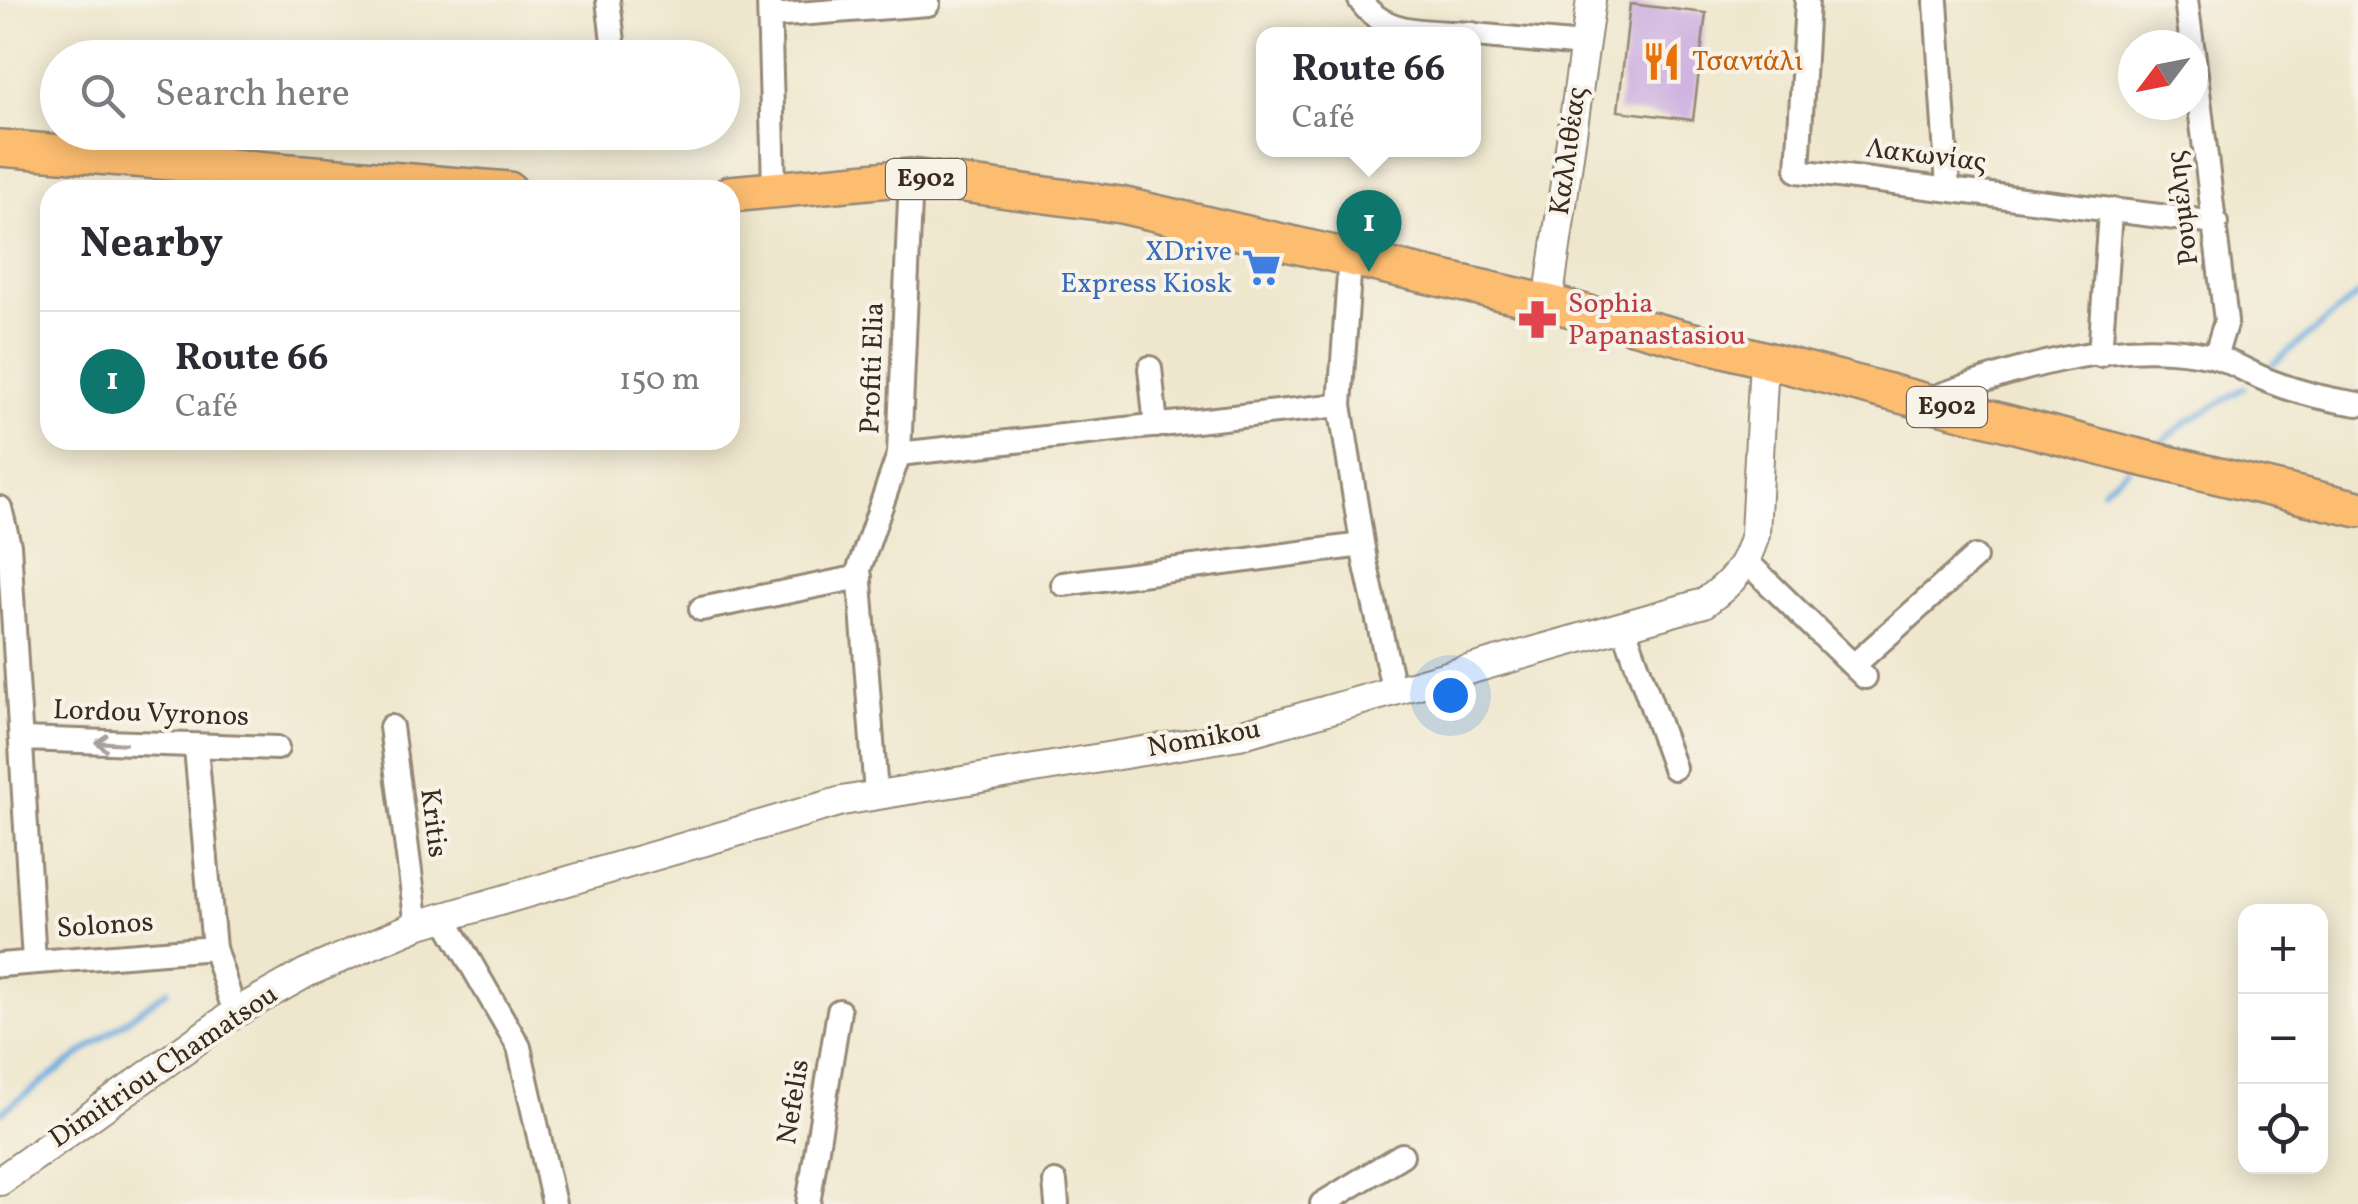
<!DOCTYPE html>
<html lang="en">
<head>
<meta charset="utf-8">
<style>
	body { margin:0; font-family:Vollkorn,serif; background:#f7f7f7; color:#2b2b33 }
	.controls { position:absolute; right:30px; bottom:30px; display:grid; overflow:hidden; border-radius:20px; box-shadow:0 5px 25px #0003 }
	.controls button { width:90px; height:90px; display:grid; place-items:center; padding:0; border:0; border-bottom:2px solid #e1e1e2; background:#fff; color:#2b2b33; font:50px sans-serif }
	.compass { position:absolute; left:2118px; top:30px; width:90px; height:90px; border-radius:50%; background:#fff; box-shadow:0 5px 25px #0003; rotate:238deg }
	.you { position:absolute; left:1450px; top:695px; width:35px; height:35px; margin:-25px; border:8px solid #fff; border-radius:50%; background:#1a73e8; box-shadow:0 0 0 15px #1a73e833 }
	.badge { display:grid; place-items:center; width:65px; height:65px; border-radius:50%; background:#0f766e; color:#fff; font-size:32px; font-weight:700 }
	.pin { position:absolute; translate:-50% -82px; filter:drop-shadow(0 2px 5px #0008) }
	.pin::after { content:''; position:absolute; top:52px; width:35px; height:30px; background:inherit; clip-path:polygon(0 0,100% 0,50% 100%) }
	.popup { position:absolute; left:1256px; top:27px; width:225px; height:130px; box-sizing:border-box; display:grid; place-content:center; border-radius:20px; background:#fff; filter:drop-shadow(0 2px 8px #0005); font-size:32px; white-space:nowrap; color:#7c7c81 }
	.popup b { font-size:38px; color:#2b2b33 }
	.popup::after { content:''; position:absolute; left:50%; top:100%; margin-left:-20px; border:20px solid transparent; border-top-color:#fff }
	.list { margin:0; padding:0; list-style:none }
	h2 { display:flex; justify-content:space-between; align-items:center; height:130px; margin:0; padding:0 40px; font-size:42px }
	h2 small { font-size:32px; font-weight:400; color:#7c7c81 }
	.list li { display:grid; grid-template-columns:65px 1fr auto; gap:30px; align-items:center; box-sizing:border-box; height:140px; padding:0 40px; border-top:2px solid #e1e1e2 }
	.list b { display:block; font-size:38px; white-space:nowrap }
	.list p { margin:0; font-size:32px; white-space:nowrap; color:#7c7c81 }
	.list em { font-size:32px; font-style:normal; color:#7c7c81 }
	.icon { flex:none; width:55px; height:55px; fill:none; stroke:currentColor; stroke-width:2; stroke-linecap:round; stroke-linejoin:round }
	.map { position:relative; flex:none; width:2358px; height:1204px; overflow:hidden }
	.search { position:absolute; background:#fff; box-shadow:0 5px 25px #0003; left:40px; top:40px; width:700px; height:110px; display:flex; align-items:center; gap:25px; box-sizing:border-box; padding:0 35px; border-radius:55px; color:#7c7c81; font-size:38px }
	.panel { position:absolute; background:#fff; box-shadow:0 5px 25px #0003; left:40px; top:180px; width:700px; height:270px; border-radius:30px }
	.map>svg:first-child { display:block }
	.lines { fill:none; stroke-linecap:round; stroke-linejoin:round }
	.stream { stroke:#6caade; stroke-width:6 }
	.building { fill:#cdb0e0 }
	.minor-casing { stroke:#958876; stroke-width:28 }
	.tertiary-casing { stroke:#958876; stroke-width:32 }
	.primary-casing { stroke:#958876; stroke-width:40 }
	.minor { stroke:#fff; stroke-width:22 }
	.tertiary { stroke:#fff; stroke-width:28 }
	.primary { stroke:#fcbd6f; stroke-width:35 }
	.oneway { stroke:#a79f9a }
	.labels { text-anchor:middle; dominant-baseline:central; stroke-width:8; stroke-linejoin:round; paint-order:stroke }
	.shield { fill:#f7f3e8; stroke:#73665b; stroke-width:2.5 }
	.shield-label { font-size:25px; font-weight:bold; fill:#3b2a1e }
	.food-label { font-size:28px; fill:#c56008; stroke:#f7f3e8; text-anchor:start }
	.street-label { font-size:28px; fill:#3b2a1e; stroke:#f7f3e8 }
	.shop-label { font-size:28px; fill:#366cbe; stroke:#f7f3e8; text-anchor:end }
	.health-label { font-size:28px; fill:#be3a42; stroke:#f7f3e8; text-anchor:start }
</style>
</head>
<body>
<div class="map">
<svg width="2358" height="1204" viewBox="0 0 2358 1204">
	<rect width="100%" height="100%" fill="#f7f3e8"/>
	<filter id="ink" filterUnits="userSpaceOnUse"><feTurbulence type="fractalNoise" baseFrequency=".01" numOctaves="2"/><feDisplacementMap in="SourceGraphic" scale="20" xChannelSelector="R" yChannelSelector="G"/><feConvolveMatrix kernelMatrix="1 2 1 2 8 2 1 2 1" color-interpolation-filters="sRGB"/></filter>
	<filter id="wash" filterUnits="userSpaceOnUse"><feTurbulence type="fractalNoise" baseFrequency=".0048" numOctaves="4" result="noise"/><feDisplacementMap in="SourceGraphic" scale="40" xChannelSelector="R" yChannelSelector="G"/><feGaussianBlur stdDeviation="2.25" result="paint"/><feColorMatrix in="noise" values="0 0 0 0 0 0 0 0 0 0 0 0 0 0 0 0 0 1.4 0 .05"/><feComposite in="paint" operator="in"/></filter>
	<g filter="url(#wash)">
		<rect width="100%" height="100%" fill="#efe7cd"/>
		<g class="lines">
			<path class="stream" d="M2273,364L2358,295
				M2154,448L2185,423L2244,388
				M2103,489L2128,469
				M0,1113L168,990"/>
		</g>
		<g id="blocks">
			<path class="building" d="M1630,4L1706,13L1693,120L1618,111Z"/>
		</g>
	</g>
	<g filter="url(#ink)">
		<use href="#blocks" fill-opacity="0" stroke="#958876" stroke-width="2.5"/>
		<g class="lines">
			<defs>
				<path id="minor" d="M608,0L615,58
					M769,0L774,187
					M1360,0C1384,37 1432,31 1472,34
					M1807,0L1798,171L2216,223
					M2186,0L2192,45
					M1936,2L1948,187
					M771,16L928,4V0
					M1474,35L1583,45
					M2193,50L2226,321L2215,357
					M1350,260L1340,405L1365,561L1393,688
					M2100,355L2110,212
					M1150,368L1156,426
					M1927,400C2013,369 2120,334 2212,356C2232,361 2250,374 2269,381C2297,392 2329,400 2358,404
					M899,454L1340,405
					M0,508L9,545L34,961
					M1747,562L1865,677
					M1063,584L1362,545
					M701,609L860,577
					M1623,625L1674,768
					M1854,665L1975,557
					M391,727L417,925
					M24,739L277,748
					M196,748L214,948L235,1013
					M876,794L859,569L899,454L911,177
					M444,917L519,1047L554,1204
					M0,965L214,948
					M1055,1182L1057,1204
					M808,1204L839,1011
					M1322,1204L1402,1155"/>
				<path id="tertiary" d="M1548,303L1591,0
					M0,1181L235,1013L306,973L417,925L842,801L1239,735L1704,603C1732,583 1746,568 1755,534L1764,360"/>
				<path id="primary" d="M0,148L509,190
					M730,194L911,177L1121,205L1548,303L2130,455L2358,509"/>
			</defs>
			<use href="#minor" class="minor-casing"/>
			<use href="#tertiary" class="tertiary-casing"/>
			<use href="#primary" class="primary-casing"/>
			<use href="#minor" class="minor"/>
			<use href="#tertiary" class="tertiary"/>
			<use href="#primary" class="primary"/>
		</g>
		<defs><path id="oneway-shaft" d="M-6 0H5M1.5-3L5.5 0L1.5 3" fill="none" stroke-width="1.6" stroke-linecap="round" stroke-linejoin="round" transform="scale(2.5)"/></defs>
		<use class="oneway" href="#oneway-shaft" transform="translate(110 743) rotate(-177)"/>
	</g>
	<defs>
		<symbol id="restaurant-bare" viewBox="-9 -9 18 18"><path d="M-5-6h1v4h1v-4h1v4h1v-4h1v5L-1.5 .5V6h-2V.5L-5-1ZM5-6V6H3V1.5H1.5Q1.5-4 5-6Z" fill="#e8710a" stroke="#f7f3e8" stroke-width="2.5" paint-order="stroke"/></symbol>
		<symbol id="supermarket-bare" viewBox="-9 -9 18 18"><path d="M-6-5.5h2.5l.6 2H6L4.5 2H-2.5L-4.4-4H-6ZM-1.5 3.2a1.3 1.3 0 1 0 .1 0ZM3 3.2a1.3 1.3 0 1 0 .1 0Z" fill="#3f7fe0" stroke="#f7f3e8" stroke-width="2.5" paint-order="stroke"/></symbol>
		<symbol id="pharmacy-bare" viewBox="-9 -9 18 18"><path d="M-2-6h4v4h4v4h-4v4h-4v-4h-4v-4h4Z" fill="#e0444e" stroke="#f7f3e8" stroke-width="2.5" paint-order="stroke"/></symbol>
	</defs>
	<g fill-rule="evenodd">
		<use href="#restaurant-bare" x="1634" y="34" width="55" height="55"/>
		<use href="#supermarket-bare" x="1234" y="240" width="55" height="55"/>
		<use href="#pharmacy-bare" x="1510" y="292" width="55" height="55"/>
	</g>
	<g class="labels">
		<g class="shield">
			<rect x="886" y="159" width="80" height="40" rx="8"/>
			<rect x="1907" y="387" width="80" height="40" rx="8"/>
		</g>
		<g class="shield-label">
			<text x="926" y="179">E902</text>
			<text x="1947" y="407">E902</text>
		</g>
		<g class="food-label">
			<text x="1692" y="62">Τσαντάλι</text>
		</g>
		<g class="street-label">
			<text transform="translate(1569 151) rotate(-82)">Καλλιθέας</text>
			<text transform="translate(1926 156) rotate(7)">Λακωνίας</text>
			<text transform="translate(2183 208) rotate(-97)">Ρουμέλης</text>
			<text transform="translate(873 368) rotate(-88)">Profiti Elia</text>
			<text transform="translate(151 714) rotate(2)">Lordou Vyronos</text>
			<text transform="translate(1204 739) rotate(-10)">Nomikou</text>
			<text transform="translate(433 823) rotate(83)">Kritis</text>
			<text transform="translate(105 926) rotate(-4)">Solonos</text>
			<text transform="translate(164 1067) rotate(-34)">Dimitriou Chamatsou</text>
			<text transform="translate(794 1102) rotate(-81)">Nefelis</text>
		</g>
		<g class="shop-label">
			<text x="1232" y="252">XDrive<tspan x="1232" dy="32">Express Kiosk</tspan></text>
		</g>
		<g class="health-label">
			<text x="1568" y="304">Sophia<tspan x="1568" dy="32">Papanastasiou</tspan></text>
		</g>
	</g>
</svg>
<div class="controls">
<button>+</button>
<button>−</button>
<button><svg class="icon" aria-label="locate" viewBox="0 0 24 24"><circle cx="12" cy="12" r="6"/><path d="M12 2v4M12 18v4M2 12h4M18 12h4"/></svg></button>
</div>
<svg class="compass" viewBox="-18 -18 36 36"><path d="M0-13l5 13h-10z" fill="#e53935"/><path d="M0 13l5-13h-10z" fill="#7c7c81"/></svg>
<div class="you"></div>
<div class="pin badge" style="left:1369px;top:272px">1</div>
<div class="popup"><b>Route 66</b>Café</div>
<div class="search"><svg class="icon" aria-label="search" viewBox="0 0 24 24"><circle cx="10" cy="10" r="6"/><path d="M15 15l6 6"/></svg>Search here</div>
<section class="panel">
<h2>Nearby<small></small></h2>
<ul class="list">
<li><span class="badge">1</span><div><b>Route 66</b><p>Café</p></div><em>150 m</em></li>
</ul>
</section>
</div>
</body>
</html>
